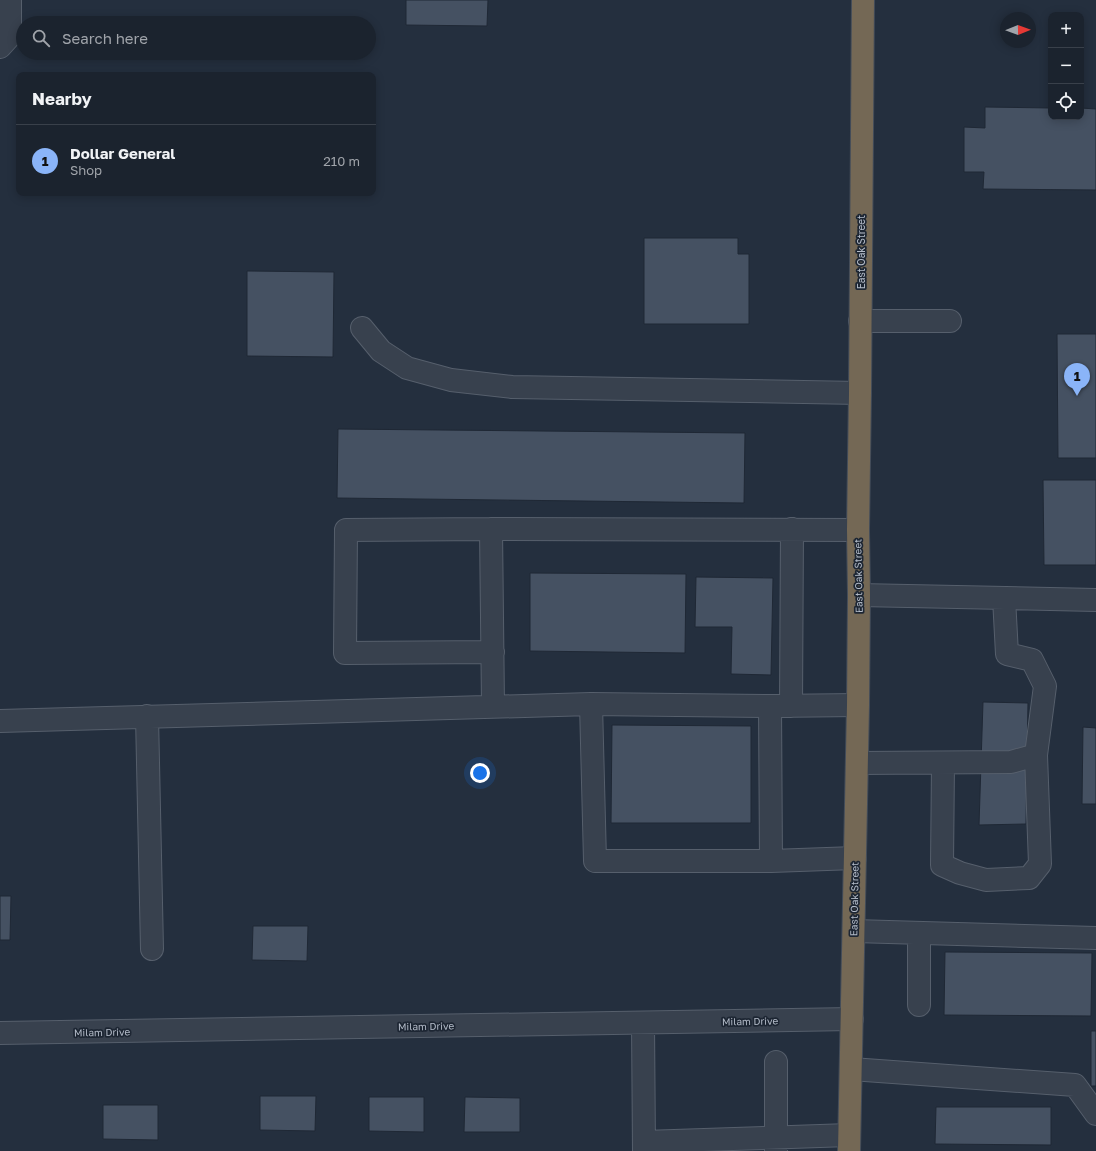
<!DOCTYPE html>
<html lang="en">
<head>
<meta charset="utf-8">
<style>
	body { margin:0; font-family:"Golos Text",sans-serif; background:#282f3a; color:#f1f3f6 }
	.controls { position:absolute; right:12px; top:12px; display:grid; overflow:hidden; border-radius:8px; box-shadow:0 2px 10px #0003 }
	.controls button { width:36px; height:36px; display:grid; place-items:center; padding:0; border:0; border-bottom:1px solid #39404a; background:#1b232e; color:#f1f3f6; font:20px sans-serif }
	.compass { position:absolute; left:1000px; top:12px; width:36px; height:36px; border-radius:50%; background:#1b232e; box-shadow:0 2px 10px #0003; rotate:89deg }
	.you { position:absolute; left:480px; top:773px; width:14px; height:14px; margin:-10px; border:3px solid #fff; border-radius:50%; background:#1a73e8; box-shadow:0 0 0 6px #1a73e833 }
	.badge { display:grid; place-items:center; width:26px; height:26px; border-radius:50%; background:#8ab4f8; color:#111; font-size:13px; font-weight:700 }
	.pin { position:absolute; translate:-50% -33px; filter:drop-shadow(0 1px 2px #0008) }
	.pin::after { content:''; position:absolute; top:21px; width:14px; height:12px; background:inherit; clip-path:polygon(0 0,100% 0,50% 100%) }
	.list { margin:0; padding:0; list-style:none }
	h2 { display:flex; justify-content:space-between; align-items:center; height:52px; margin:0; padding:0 16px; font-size:17px }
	h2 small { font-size:13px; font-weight:400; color:#a0a4aa }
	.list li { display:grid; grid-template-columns:26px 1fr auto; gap:12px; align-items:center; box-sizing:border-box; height:72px; padding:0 16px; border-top:1px solid #39404a }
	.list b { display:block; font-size:15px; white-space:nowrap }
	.list p { margin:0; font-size:13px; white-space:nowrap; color:#a0a4aa }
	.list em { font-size:13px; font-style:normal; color:#a0a4aa }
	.icon { flex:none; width:22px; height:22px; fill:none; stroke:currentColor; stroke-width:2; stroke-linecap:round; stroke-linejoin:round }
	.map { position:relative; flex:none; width:1096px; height:1151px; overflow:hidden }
	.search { position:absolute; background:#1b232e; box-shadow:0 2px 10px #0003; left:16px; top:16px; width:360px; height:44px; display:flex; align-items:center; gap:10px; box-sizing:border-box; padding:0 14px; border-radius:22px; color:#a0a4aa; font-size:15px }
	.panel { position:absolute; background:#1b232e; box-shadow:0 2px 10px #0003; left:16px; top:72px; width:360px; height:124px; border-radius:8px }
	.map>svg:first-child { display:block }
	.building { fill:#455162; stroke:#1f2835 }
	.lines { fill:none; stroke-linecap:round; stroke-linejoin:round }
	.minor-casing { stroke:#565f6c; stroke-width:24 }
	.highway-casing { stroke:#434c59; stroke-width:24 }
	.minor { stroke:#38414e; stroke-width:22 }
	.highway { stroke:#746855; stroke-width:22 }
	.labels { text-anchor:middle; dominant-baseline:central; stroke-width:3.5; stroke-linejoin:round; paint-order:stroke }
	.street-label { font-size:10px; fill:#b4bcc9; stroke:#1d2633 }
</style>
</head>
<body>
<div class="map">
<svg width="1096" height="1151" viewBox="0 0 1096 1151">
	<rect width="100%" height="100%" fill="#242f3e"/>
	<path class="building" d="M406,0H488L487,26L406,25Z
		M985,107L1051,108V117H1081V108L1096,109V190L983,189L984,172H964V127L985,128Z
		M644,238H738V254H749V324H644Z
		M247,271L334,272L333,357L247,356Z
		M1057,334H1096V458H1058Z
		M338,429L745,433L744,503L337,498Z
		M1043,480H1096V565H1044Z
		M530,573L686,574L685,653L530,651Z
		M696,577L773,578L771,675L731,674L732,627H695Z
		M983,702L1028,703L1026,824L979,825Z
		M612,725L751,726V823H611Z
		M1083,727L1096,728V804H1082Z
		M0,896H11L10,940H0Z
		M253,926H308L307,961L252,960Z
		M945,952L1092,953L1091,1016L944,1015Z
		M1091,1031H1096V1086H1091Z
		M260,1096H316L315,1131L260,1130Z
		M369,1097H424V1132L369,1131Z
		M465,1097L520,1098V1132H464Z
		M103,1105H158V1140L103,1139Z
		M936,1107H1051V1145L935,1144Z"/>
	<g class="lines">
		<defs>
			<path id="minor" d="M0,47L10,36V0
				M860,321H950
				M362,328L381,351L407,368L451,380L512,387L860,393
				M491,529L346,530L345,653L493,652
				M859,595L1096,600
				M591,704L595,861H771L770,706
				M493,706L491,529L858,530
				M791,706L792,529
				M147,716L152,949
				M0,721L591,704L770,706L858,705
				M857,763L1011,762L1036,755L1045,686L1032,660L1007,654L1004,598
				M943,763L942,865L960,873L986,880L1029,878L1040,864L1036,755
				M771,861L855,858
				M854,931L1096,938
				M919,1005V933
				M643,1023L644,1151
				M0,1033L852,1019
				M851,1069L1075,1085L1096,1114
				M644,1142L849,1135
				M776,1151V1062"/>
			<path id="highway" d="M849,1151L858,705L859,595L858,530L860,393L863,0"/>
		</defs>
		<use href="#minor" class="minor-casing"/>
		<use href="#highway" class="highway-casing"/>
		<use href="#minor" class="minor"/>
		<use href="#highway" class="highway"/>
	</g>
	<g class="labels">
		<g class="street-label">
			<text transform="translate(861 252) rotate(-90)">East Oak Street</text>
			<text transform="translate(858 576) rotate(-91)">East Oak Street</text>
			<text transform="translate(854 899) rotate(-89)">East Oak Street</text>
			<text transform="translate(750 1021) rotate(-1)">Milam Drive</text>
			<text transform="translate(426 1026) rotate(-1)">Milam Drive</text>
			<text transform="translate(102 1032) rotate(-1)">Milam Drive</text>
		</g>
	</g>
</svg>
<div class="controls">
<button>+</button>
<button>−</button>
<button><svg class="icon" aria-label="locate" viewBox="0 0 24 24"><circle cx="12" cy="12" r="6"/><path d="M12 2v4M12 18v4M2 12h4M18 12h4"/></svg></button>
</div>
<svg class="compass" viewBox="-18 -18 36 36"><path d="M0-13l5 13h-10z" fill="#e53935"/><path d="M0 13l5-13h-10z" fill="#a0a4aa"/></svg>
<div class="you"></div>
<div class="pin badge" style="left:1077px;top:396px">1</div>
<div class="search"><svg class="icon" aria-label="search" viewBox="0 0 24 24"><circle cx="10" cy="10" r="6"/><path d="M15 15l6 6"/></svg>Search here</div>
<section class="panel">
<h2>Nearby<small></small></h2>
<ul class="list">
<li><span class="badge">1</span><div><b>Dollar General</b><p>Shop</p></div><em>210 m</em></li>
</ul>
</section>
</div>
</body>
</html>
